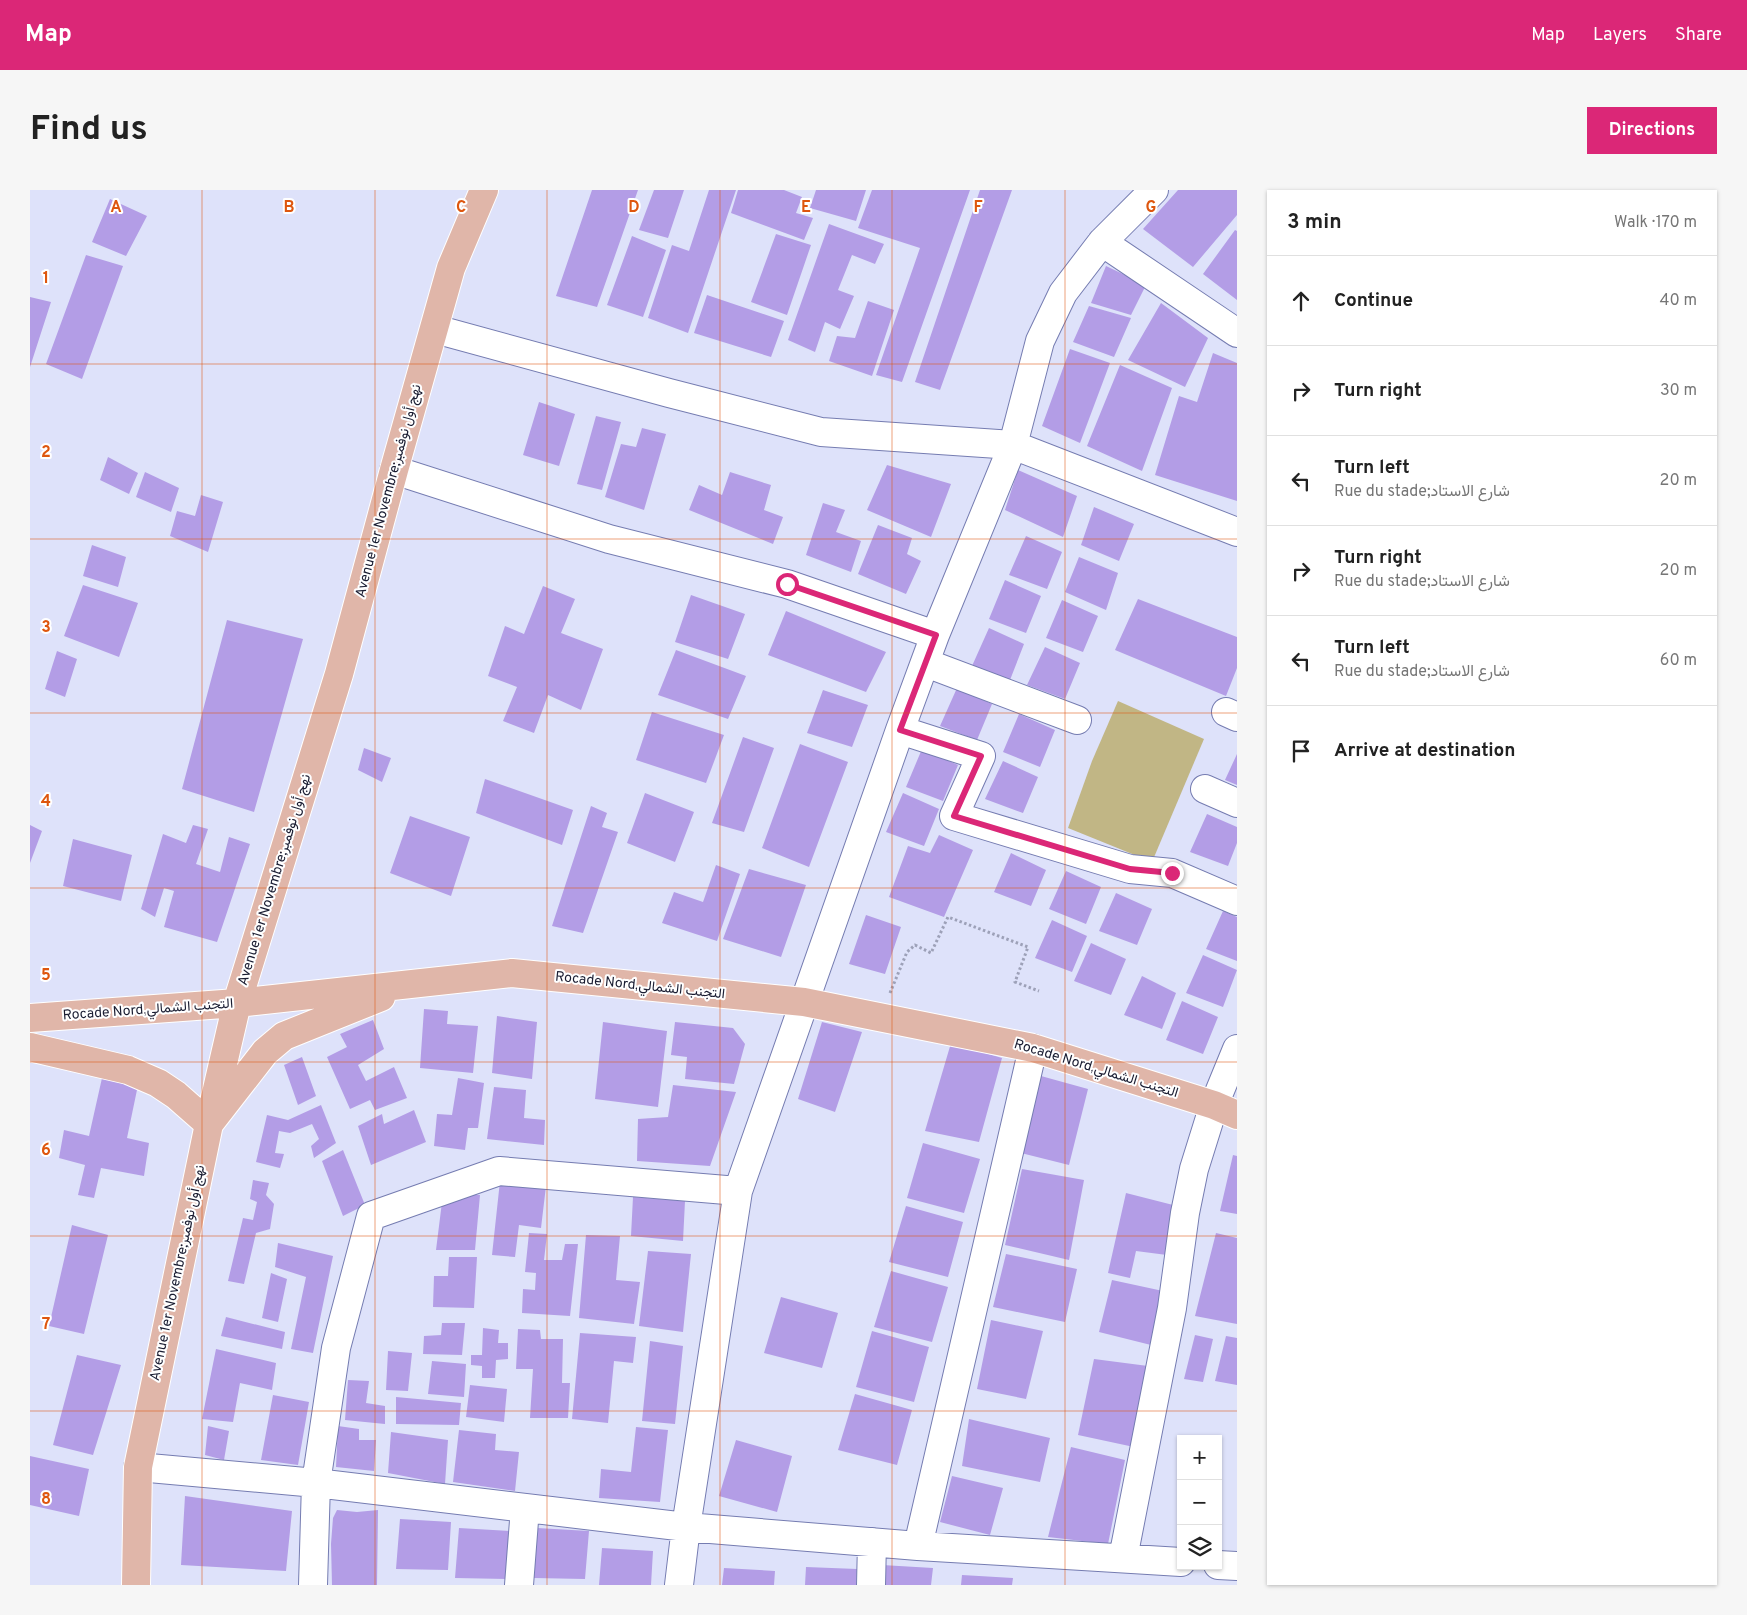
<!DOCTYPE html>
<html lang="en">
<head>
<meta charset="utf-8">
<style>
	body { margin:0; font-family:Overpass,Vazirmatn,sans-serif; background:#f6f6f6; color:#222 }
	.controls { position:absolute; right:15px; bottom:15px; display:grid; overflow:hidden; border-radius:0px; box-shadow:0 1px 4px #0004 }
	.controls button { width:45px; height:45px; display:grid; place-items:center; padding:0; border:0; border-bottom:1px solid #e0e0e0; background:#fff; color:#222; font:25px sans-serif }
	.stop { position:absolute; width:15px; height:15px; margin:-11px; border:4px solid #db2777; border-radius:50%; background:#fff }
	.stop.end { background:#db2777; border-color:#fff; box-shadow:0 1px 5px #0008 }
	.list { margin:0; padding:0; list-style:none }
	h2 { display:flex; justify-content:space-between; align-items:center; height:65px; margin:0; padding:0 20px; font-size:21px }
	h2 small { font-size:16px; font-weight:400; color:#767676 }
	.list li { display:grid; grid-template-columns:32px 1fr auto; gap:15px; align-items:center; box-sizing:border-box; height:90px; padding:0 20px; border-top:1px solid #e0e0e0 }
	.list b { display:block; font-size:19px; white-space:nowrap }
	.list p { margin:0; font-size:16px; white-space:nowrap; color:#767676 }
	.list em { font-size:16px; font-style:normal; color:#767676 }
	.icon { flex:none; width:28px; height:28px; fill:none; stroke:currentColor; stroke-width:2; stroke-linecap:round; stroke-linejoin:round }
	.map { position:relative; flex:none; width:1207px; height:1395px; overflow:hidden; border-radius:0px }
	header { display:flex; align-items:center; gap:30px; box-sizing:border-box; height:70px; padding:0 25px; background:#db2777; color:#fff }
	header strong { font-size:24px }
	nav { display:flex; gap:28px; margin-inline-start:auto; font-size:18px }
	.intro { display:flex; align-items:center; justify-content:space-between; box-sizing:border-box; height:120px; padding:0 30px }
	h1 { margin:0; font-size:35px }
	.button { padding:12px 22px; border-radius:0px; background:#db2777; color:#fff; font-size:18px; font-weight:700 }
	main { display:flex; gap:30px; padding:0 30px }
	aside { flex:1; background:#fff; border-radius:0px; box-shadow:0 1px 4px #0004 }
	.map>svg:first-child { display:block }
	.green { fill:#c1b685 }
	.building { fill:#b39de6 }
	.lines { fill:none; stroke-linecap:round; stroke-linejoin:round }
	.minor-casing { stroke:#757cb1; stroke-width:30 }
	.major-casing { stroke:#fff; stroke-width:30 }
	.path { stroke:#9da1b8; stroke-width:3; stroke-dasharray:2.5 2.5; stroke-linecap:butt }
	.minor { stroke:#fff; stroke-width:28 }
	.major { stroke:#e0b6a9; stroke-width:28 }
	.route { stroke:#db2777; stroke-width:6 }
	.grid { fill:none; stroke:#de560e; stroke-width:1; stroke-opacity:0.55 }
	.labels { text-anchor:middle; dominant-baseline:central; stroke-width:4; stroke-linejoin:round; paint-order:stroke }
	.street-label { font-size:14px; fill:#191c31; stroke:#fff }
	.grid-label { font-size:16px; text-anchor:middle; font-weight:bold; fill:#de560e; stroke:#fff; stroke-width:4; stroke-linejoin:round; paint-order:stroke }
</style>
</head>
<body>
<header>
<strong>Map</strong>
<nav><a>Map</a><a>Layers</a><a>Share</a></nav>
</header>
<div class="intro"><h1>Find us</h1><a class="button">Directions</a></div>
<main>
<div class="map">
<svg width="1207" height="1395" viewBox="0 0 1207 1395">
	<rect width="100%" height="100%" fill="#dee2fa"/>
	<path class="green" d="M1088,511L1174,549L1122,672L1038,638L1062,571Z"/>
	<path class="building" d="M562,0H608L567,117L526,106Z
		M624,0H654L638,48L609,40Z
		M679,0H706L658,143L618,128L642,55L659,61Z
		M708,0H754L772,7L766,23L783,28L774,50L701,23Z
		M786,0H836L826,31L780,18Z
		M842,0H940L872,192L846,185L890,58L828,38Z
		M950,0H982L910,200L885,192Z
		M1148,0H1207V25L1163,77L1113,39Z
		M80,9L117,26L96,66L62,52Z
		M799,34L854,54L845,74L822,65L808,100L824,106L810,139L795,132L785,162L758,150Z
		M1205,40L1207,41V110L1173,84Z
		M746,44L781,55L757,125L721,112Z
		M602,46L636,60L613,127L577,115Z
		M56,65L93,76L52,189L16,174Z
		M1076,76L1116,95L1101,125L1061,113Z
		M677,105L754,131L741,167L664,143Z
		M0,107L21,112L0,177Z
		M838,111L864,120L842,186L799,171L807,146L825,148Z
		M1131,113L1178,148L1155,197L1098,170Z
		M1059,116L1101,128L1084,167L1043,152Z
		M1040,159L1080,173L1050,253L1012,236Z
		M1183,163L1207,173V311L1125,285L1149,206L1167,212Z
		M1090,175L1142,198L1112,281L1057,256Z
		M509,212L545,224L529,276L493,265Z
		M566,226L591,232L572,300L547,294Z
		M612,238L636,244L614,320L575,307L591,254L606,257Z
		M78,267L108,283L99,304L70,290Z
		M857,275L921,294L901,347L837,320Z
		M988,280L1047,306L1033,347L975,320Z
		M115,282L149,298L141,322L106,307Z
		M700,282L741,295L734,320L753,327L743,354L659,320L669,295L692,305Z
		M171,305L193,312L178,362L140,346L147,321L165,326Z
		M793,313L815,320L806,342L831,351L821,382L776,365Z
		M1064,317L1104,334L1089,371L1051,355Z
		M848,335L882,348L877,364L891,371L876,404L828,384Z
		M996,346L1032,362L1017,399L979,385Z
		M62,355L96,367L88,397L53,386Z
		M1049,367L1088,383L1076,420L1035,402Z
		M975,390L1011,406L996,443L959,429Z
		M53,395L108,413L89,467L34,446Z
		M513,396L545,409L531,443L573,459L551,520L518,505L504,543L473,531L487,497L458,486L475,436L494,444Z
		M661,405L715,424L698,469L645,452Z
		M1108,409L1207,447V478L1196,506L1085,460Z
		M1032,410L1068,426L1053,462L1016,448Z
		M756,421L856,462L836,502L738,465Z
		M197,430L273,449L224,622L152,599Z
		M959,438L994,454L980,490L942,476Z
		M1015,457L1050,473L1035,509L997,495Z
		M646,460L716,486L698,529L628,505Z
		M27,461L47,469L35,507L15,499Z
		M927,498L962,514L947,550L910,536Z
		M793,500L838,515L822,557L777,543Z
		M622,522L694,545L676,593L606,570Z
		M989,524L1025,540L1010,577L973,562Z
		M713,547L744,558L714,642L682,633Z
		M770,554L818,572L779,677L732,658Z
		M334,558L361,568L352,592L328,580Z
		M892,559L928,575L913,611L876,597Z
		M1207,564V595L1195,590Z
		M973,571L1008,587L993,623L955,609Z
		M455,589L543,620L532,655L446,623Z
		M615,603L664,622L645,672L597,653Z
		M873,603L909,619L894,656L856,642Z
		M561,616L577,623L572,637L588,642L553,743L522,736Z
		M1177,624L1207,637V653L1198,676L1160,662Z
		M380,626L440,647L421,706L360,683Z
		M0,635L12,641L0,673Z
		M163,635L178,639L166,674L190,682L199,647L220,654L187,752L134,737L144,701L134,698L125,727L111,719L133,644L156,653Z
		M909,645L943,660L914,727L859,707L878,656L900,663Z
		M43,649L102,665L91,711L33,696Z
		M981,663L1016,680L1001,716L964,702Z
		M686,675L710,684L687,751L632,733L644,702L673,712Z
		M719,679L776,695L751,767L693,749Z
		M1036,681L1071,697L1056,734L1019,719Z
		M1086,703L1122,719L1107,755L1069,741Z
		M1193,721L1207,727V771L1176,759Z
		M836,725L871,737L855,784L819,774Z
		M1022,730L1057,746L1042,782L1005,768Z
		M1061,753L1096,769L1081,805L1044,791Z
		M1173,765L1207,780L1193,817L1156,803Z
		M1112,786L1146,803L1132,839L1094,825Z
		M1152,811L1188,827L1173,864L1136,850Z
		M394,819L418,821L417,834L448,836L443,883L390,878Z
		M467,826L507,832L502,889L462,883Z
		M343,830L354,859L328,875L336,891L364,877L377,908L345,920L340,910L320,919L297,867L317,857L310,844Z
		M573,832L637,841L628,917L565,909Z
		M645,832L703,838L715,854L704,894L655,889L657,867L641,865Z
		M792,832L832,842L805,922L768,909Z
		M921,853L972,868L949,952L895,941Z
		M272,867L286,906L268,915L254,875Z
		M1011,886L1058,899L1039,975L991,963Z
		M72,888L108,895L97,948L119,953L114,986L71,978L64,1008L48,1005L55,975L29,968L34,940L59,946Z
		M428,888L454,893L448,938H438L435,960L404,956L407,924L422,925Z
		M643,895L706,902L680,976L607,971L608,929L638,927Z
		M464,897L496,900L494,928L515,930L514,955L457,949Z
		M291,915L306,953L284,968L281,956L289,949L282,934L260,943L249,941L245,963L254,964L250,978L226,972L237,925L258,930Z
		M384,920L396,952L341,975L328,936L352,924L354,934Z
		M893,953L950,969L934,1023L877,1008Z
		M313,960L335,1015L313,1026L292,971Z
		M1203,965L1207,966V1024L1190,1021Z
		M992,979L1054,990L1039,1070L975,1055Z
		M223,990L239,993L236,1005L244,1014L240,1039L226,1043L214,1094L198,1091L213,1028L223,1030L227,1012L220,1009Z
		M470,991L516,996L511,1038L489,1035L485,1067L462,1065Z
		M1096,1003L1147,1016L1137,1065L1106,1061L1100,1088L1078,1083Z
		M424,1004L450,1005L445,1060H406L412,1012Z
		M603,1007L655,1011L653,1051L601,1046Z
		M876,1016L933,1032L918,1087L859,1072Z
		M42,1035L78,1045L54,1144L19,1136Z
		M499,1043L517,1044L514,1070H532L535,1054H548L540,1126L492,1123L493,1099L505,1100L506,1083L495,1082Z
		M1186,1043L1207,1048V1134L1165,1126Z
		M556,1045L590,1046L586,1090L610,1092L604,1134L549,1128Z
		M248,1053L303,1066L283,1163L261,1159L276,1087L245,1077Z
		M618,1061L661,1064L653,1142L609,1136Z
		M976,1064L1047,1079L1035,1132L963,1117Z
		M419,1067H447L444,1118L403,1117L404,1086H418Z
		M861,1081L918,1097L902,1152L844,1137Z
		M241,1083L257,1089L248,1132L232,1128Z
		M1082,1090L1133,1101L1121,1155L1069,1142Z
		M751,1107L808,1123L792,1178L734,1163Z
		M196,1127L255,1142L252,1159L191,1146Z
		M961,1130L1013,1141L996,1209L947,1199Z
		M412,1133H435L432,1165L393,1164L394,1146L411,1145Z
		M453,1138L469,1140L468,1153H478V1169L466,1170L465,1188H452V1176L441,1175V1165H452Z
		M488,1139L510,1140L511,1149H533L532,1193H540L538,1228H500L503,1179H486Z
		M842,1141L899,1157L884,1212L826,1197Z
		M550,1143L606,1147L603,1173L584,1171L578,1233L542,1229Z
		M1165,1145L1183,1149L1173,1192L1154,1189Z
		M1196,1146L1207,1148V1195L1185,1191Z
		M620,1151L653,1156L645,1234L612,1231Z
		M186,1159L246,1173L242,1200L210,1193L203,1232L172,1229Z
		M358,1161L382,1163L378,1201L356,1200Z
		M47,1165L91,1175L63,1265L23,1255Z
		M1064,1169L1118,1176L1104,1257L1048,1245Z
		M402,1171L436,1174L434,1207L398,1204Z
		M318,1190L339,1191L336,1213L355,1216V1234L315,1230Z
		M440,1195L477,1199L474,1232L436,1227Z
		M825,1204L882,1220L867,1275L808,1260Z
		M243,1205L279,1212L268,1275L231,1270Z
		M366,1207L431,1213L429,1235L366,1234Z
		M939,1229L1020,1248L1010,1292L932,1276Z
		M178,1236L199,1241L194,1270L175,1265Z
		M308,1236L329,1239V1250H346L344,1281L306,1277Z
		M606,1237L638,1240L630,1312L569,1308L571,1279L601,1282Z
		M429,1240L466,1244L465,1260L489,1262L485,1301L423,1292Z
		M361,1242L418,1250L415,1294L358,1283Z
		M706,1250L762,1266L747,1322L689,1306Z
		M1041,1257L1095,1270L1078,1354L1018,1347Z
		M0,1266L59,1279L49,1326L0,1315Z
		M922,1286L973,1298L960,1345L910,1332Z
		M155,1306L262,1321L256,1381L151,1375Z
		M307,1320L327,1322L348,1320L347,1395H302L301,1354L303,1328Z
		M370,1329L421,1332L418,1380L366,1379Z
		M429,1338L480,1341L477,1389L425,1388Z
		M507,1338L559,1341L555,1389L504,1388Z
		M572,1358L623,1361L621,1395H569Z
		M852,1375L903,1378L901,1395H850Z
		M776,1377L827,1379L826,1395H775Z
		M694,1378L745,1381L744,1395H692Z
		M932,1385L983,1388L982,1395H931Z"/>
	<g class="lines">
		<defs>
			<path id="minor" d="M1072,52L1207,143
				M405,139L639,203L791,242L983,255L1010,151L1033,103L1072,52L1124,0
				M364,280L579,349L757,394L905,445
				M896,473L1047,530
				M1196,522L1207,527
				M870,540L951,566L924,626L1100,679L1142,683L1207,711
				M1175,599L1207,613
				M108,1277L286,1293L656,1337L888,1356L1151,1372
				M888,1356L1003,858
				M1093,1368L1142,1118L1155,1023L1164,979L1184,915L1207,859
				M1188,1375L1207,1376
				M283,1395L286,1293L306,1158L341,1026L469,981L708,1001
				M489,1395L495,1318
				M649,1395L656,1337L708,1001L870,540L905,445L983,255L1207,342
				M841,1395L842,1352"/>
			<path id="major" d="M0,828L207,813L482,783L774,812L1003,858L1184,915L1207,925
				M0,857L98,880L128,893L146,905L179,934L235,862L254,846L351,807
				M106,1395L108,1277L179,934L207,813L309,484L364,280L421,78L454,0"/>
		</defs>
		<use href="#minor" class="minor-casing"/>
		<use href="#major" class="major-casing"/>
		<path class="path" d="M860,803L877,762L885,755L901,763L918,727L998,757L985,792L1009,801"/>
		<use href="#minor" class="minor"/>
		<use href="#major" class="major"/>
	</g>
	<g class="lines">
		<path class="route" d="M757,394L906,445L870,540L951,566L924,626L1100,679L1142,683"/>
	</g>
	<path class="grid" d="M172,0V1395M345,0V1395M517,0V1395M690,0V1395M862,0V1395M1035,0V1395M0,174H1207M0,349H1207M0,523H1207M0,698H1207M0,872H1207M0,1046H1207M0,1221H1207"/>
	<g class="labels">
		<g class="street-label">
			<text transform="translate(359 301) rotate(-75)">Avenue 1er Novembre;نهج أول نوفمبر</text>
			<text transform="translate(245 690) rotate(-73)">Avenue 1er Novembre;نهج أول نوفمبر</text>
			<text transform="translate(610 796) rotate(6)">Rocade Nord,التجنب الشمالي</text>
			<text transform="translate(118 820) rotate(-4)">Rocade Nord,التجنب الشمالي</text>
			<text transform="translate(1066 879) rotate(17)">Rocade Nord,التجنب الشمالي</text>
			<text transform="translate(148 1083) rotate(-78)">Avenue 1er Novembre;نهج أول نوفمبر</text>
		</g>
	</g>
	<g class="grid-label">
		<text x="86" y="22">A</text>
		<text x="259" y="22">B</text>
		<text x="431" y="22">C</text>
		<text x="604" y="22">D</text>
		<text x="776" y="22">E</text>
		<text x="948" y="22">F</text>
		<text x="1121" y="22">G</text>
		<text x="16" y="93">1</text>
		<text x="16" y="267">2</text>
		<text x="16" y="442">3</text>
		<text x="16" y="616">4</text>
		<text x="16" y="790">5</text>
		<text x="16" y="965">6</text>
		<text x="16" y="1139">7</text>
		<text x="16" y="1314">8</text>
	</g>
</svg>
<div class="controls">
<button>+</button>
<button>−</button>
<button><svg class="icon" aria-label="layers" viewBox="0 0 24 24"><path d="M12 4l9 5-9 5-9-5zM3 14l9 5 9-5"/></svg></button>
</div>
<div class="stop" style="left:757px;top:394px"></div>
<div class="stop end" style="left:1142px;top:683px"></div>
</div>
<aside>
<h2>3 min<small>Walk · 170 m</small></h2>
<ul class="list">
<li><svg class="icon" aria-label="ahead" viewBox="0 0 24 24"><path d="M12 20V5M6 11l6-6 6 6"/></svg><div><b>Continue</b></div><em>40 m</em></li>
<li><svg class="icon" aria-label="right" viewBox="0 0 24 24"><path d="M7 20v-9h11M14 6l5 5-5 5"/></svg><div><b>Turn right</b></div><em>30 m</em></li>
<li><svg class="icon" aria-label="left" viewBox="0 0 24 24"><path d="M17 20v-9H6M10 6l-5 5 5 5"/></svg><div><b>Turn left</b><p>Rue du stade;شارع الاستاد</p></div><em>20 m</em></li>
<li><svg class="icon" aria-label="right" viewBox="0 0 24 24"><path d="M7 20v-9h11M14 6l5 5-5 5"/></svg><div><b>Turn right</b><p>Rue du stade;شارع الاستاد</p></div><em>20 m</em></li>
<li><svg class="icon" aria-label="left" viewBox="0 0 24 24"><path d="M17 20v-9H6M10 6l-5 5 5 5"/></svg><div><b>Turn left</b><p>Rue du stade;شارع الاستاد</p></div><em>60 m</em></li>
<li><svg class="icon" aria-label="arrive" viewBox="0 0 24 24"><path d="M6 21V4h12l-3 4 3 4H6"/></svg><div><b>Arrive at destination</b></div></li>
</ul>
</aside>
</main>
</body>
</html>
